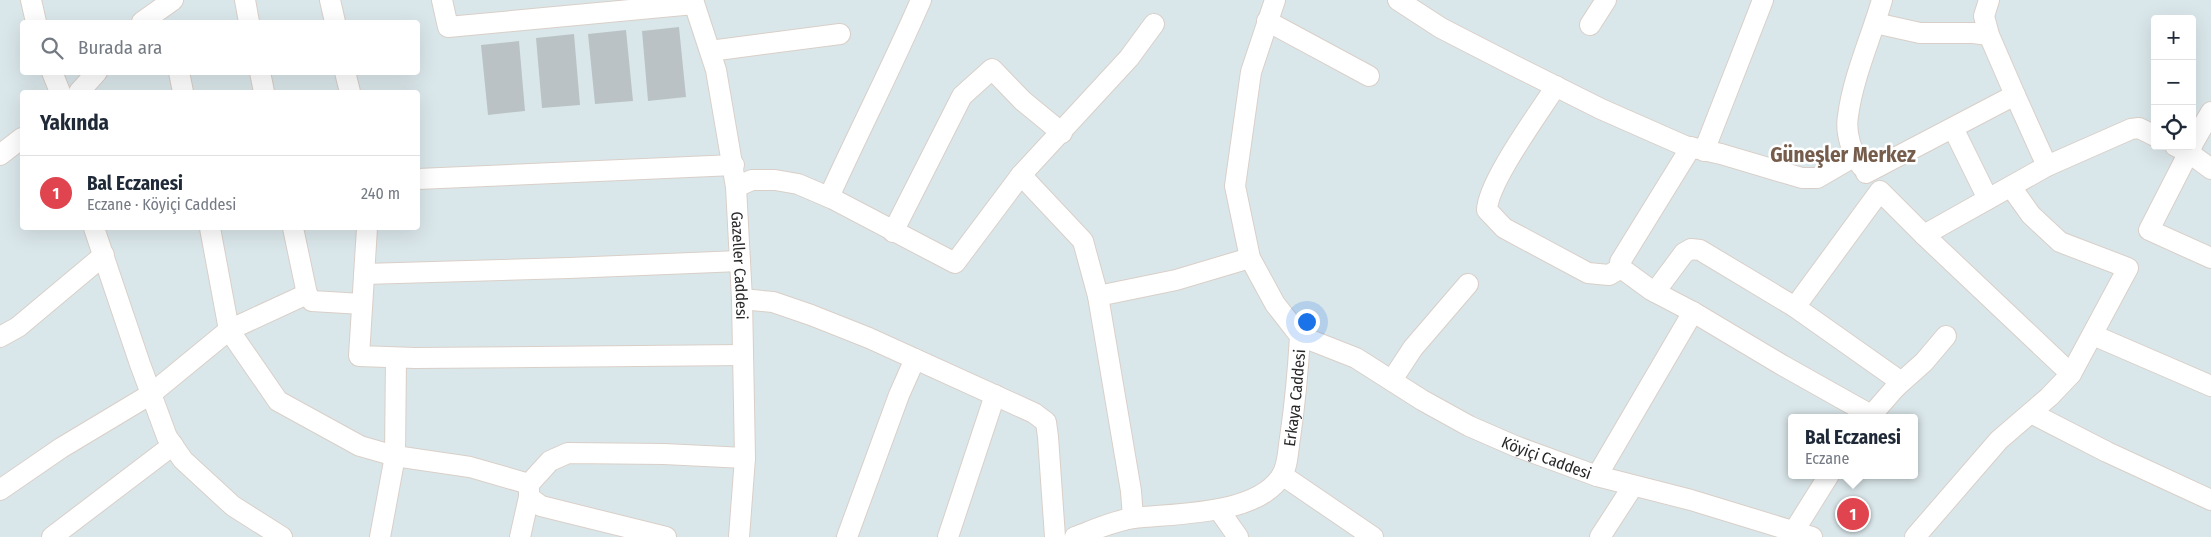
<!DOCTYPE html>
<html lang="tr">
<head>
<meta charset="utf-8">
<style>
	body { margin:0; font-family:"Fira Sans Condensed",sans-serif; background:#f6f6f7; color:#1f2937 }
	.controls { position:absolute; right:15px; top:15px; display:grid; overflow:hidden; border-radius:5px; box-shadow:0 5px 20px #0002 }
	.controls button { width:45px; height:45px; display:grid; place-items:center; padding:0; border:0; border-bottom:1px solid #e0e1e3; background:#fff; color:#1f2937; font:25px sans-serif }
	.you { position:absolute; left:1306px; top:321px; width:18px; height:18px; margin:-12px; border:4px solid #fff; border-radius:50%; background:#1a73e8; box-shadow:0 0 0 8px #1a73e833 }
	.badge { display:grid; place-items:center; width:32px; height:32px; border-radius:50%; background:#7d533c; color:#fff; font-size:16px; font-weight:700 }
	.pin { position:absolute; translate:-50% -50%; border:2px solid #fff; box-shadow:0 1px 5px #0006 }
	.popup { position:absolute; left:1788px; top:414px; width:130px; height:65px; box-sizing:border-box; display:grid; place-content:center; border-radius:5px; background:#fff; filter:drop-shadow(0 1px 4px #0005); font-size:16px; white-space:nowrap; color:#747a83 }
	.popup b { font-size:19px; color:#1f2937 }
	.popup::after { content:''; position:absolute; left:50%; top:100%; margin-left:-10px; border:10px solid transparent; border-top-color:#fff }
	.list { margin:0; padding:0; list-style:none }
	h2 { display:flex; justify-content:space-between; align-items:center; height:65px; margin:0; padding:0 20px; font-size:21px }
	h2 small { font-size:16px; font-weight:400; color:#747a83 }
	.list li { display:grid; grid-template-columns:32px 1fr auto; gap:15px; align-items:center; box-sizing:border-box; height:75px; padding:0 20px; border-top:1px solid #e0e1e3 }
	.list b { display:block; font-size:19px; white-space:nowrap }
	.list p { margin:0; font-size:16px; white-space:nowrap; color:#747a83 }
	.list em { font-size:16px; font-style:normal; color:#747a83 }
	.icon { flex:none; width:28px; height:28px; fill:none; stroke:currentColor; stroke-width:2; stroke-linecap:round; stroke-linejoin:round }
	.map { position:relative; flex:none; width:2211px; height:537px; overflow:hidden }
	.search { position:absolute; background:#fff; box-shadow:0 5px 20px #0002; left:20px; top:20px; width:400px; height:55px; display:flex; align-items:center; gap:12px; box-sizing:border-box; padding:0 18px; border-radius:5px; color:#747a83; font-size:19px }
	.panel { position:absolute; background:#fff; box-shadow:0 5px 20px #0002; left:20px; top:90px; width:400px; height:140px; border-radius:5px }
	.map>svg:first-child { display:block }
	.building { fill:#bac2c5 }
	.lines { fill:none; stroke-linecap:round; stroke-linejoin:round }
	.minor-casing { stroke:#d9cfc8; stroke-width:22 }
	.minor { stroke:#fff; stroke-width:20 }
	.labels { text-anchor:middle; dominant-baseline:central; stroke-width:5; stroke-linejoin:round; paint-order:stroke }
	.street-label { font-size:16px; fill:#282828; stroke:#fff }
	.district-label { font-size:21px; font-weight:bold; fill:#755c4b; stroke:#fff }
</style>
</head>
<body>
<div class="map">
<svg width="2211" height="537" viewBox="0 0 2211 537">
	<rect width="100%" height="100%" fill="#dae7ea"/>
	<path class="building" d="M679,27L686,97L648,101L642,31Z
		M626,30L633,101L595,104L588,34Z
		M574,34L580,105L542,108L536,38Z
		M519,41L525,111L488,115L481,45Z"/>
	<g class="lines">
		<defs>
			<g id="minor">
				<path d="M31,0L36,22"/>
				<path d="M245,0L249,22"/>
				<path d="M330,0L335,22"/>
				<path d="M442,0L448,27L694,4"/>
				<path id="s1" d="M693,0L716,70L736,187L742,299L745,458L739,537"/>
				<path d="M1398,0L1441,28L1513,65L1601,109L1685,146L1721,154L1802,178H1817L1855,156"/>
				<path d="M1989,0L1984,16L1989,35L2015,95"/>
				<path d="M1267,21L1369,76"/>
				<path d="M142,22L173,0"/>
				<path d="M1875,23L1920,33H1973L1989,35"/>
				<path d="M1590,25L1606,0"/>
				<path d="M710,51L840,34"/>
				<path d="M52,72L60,92"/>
				<path d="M179,72L183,92"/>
				<path d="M260,72L264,92"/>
				<path d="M345,72L350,92"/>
				<path d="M1556,86C1539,113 1488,182 1487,210L1504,228L1588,273L1609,275L1621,268"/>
				<path d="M79,92L97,72"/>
				<path d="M1953,128L1988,199"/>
				<path d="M2192,145L2211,112"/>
				<path d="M2175,146L2188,152L2211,169"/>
				<path d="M2192,146L2149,230L2211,258"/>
				<path d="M1704,151L1763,0"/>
				<path d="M0,155L22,138"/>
				<path d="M1862,167C1852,154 1845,133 1848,116C1853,77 1871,38 1882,0"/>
				<path d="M1866,173L2015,95L2047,166"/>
				<path d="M418,179L734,165"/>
				<path d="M736,187L752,180H775L798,184L833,199L955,263L1021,175"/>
				<path d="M2011,187L2031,215L2060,242L2128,268L2071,374"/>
				<path d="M829,197C859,131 892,67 921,0"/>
				<path d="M94,228L140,364L167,437L183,460L233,506L282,537"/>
				<path d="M210,228L229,330L278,401L360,446L395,456L470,467L529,484"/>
				<path d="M293,228L307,294L312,301L362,304"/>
				<path d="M367,228L359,356L415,358L743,355"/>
				<path d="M893,232L962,96L992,69L1023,101L1062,133"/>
				<path d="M364,274L569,268L740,261"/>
				<path d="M1655,292L1684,253L1691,249L1700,250L1795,307"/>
				<path d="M1098,296L1083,241L1021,175L1129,58L1154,24"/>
				<path d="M742,299L773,302L811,315L869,338L1034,413L1046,422L1048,437L1055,537"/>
				<path d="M1693,312L1782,365L1871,415"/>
				<path d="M2093,335L2211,386"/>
				<path id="s2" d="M1300,336L1356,358L1422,400L1469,426L1515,446L1597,476L1691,500L1812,537"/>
				<path d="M0,337L18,327L104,255"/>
				<path d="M1392,380L1413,348L1468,284"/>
				<path d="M1896,387L1924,362L1946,336"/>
				<path d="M2031,413L2107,452L2211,500"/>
				<path d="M1869,418L1896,387L1897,379L1795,307L1880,191L1924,235"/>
				<path d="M1282,475L1373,537"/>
				<path d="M1597,476L1693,312L1651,290L1621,268L1620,262L1691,147"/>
				<path d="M0,490L61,448L151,394L229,330L307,294"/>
				<path d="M529,497L541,506L666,537"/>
				<path d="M1219,510L1238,537"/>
				<path d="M1133,518L1131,491L1098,296L1176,280L1250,258"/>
				<path d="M1794,531L1829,475"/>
				<path d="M52,537L173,445"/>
				<path d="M380,537L395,456L396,358"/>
				<path d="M520,537L529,497V484L550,461L568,453L664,454L745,458"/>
				<path d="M847,537L899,395L915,359"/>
				<path d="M948,537L995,395"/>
				<path id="s3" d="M1075,537C1094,530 1113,521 1133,518C1174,513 1258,516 1282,475C1288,465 1288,450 1290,438C1295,404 1298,371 1300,336L1275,304L1250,258L1235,186L1251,72L1275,0"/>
				<path d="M1600,537L1633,486"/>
				<path d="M1915,537L1999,440L2049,397L2071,374L1924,235L2047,166L2131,129L2139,128L2155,136"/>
			</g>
		</defs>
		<use href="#minor" class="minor-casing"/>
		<use href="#minor" class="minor"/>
	</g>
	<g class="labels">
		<g class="street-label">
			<text stroke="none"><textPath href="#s1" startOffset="271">Gazeller Caddesi</textPath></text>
			<text stroke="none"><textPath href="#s3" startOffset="300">Erkaya Caddesi</textPath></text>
			<text stroke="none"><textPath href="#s2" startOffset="276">Köyiçi Caddesi</textPath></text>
		</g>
		<g class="district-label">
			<text x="1843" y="155">Güneşler Merkez</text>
		</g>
	</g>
</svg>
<div class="controls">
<button>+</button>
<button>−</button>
<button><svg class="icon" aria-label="locate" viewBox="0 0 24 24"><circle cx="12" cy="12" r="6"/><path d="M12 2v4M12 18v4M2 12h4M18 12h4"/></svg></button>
</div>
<div class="you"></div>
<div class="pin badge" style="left:1853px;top:514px;background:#e0444e">1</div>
<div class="popup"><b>Bal Eczanesi</b>Eczane</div>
<div class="search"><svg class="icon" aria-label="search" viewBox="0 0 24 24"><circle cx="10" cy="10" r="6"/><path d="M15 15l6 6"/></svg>Burada ara</div>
<section class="panel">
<h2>Yakında<small></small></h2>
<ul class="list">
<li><span class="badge" style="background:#e0444e">1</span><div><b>Bal Eczanesi</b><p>Eczane · Köyiçi Caddesi</p></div><em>240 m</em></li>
</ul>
</section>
</div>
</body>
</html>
